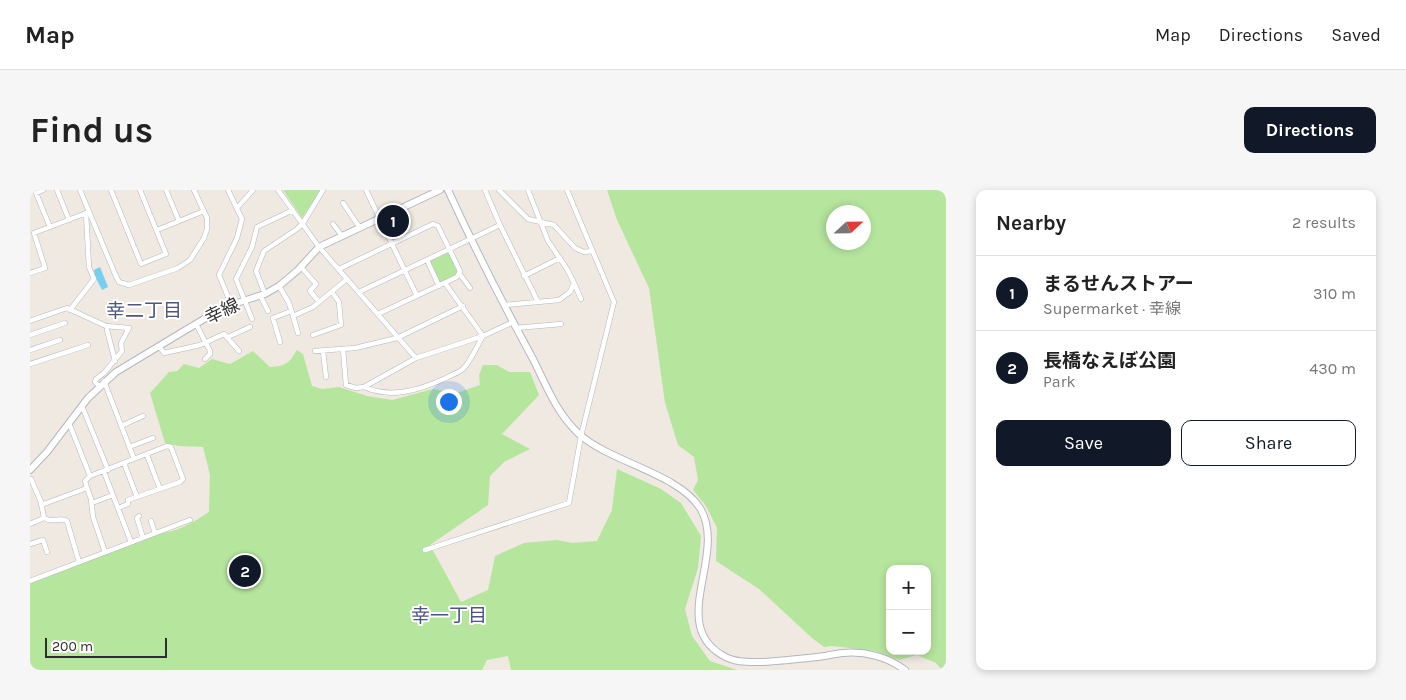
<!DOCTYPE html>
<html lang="en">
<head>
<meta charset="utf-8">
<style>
	body { margin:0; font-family:Karla,"Noto Sans JP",sans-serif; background:#f6f6f6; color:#222 }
	.controls { position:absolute; right:15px; bottom:15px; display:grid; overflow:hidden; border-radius:10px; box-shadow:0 2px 8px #0003 }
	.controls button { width:45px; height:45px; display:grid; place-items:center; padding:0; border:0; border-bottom:1px solid #e0e0e0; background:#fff; color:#222; font:25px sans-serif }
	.compass { position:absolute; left:796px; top:15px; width:45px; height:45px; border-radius:50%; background:#fff; box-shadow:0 2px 8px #0003; rotate:68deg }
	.scale { position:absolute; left:15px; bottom:12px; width:122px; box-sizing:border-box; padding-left:5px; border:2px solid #2e2e2e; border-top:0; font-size:14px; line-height:18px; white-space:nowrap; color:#2e2e2e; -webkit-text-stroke:4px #fff; paint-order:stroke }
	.you { position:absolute; left:418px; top:211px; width:18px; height:18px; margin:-12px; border:4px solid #fff; border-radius:50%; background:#1a73e8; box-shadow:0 0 0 8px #1a73e833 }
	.badge { display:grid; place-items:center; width:32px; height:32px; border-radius:50%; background:#111827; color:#fff; font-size:16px; font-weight:700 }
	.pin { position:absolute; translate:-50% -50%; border:2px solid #fff; box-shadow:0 1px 5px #0006 }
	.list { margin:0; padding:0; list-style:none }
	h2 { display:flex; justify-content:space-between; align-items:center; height:65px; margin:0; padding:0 20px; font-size:21px }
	h2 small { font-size:16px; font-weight:400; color:#767676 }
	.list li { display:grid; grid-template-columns:32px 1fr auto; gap:15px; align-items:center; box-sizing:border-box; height:75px; padding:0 20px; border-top:1px solid #e0e0e0 }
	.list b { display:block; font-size:19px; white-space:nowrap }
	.list p { margin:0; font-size:16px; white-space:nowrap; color:#767676 }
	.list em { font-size:16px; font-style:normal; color:#767676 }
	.actions { display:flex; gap:10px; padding:15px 20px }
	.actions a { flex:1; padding:11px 0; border:1px solid #111827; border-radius:10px; text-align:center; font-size:18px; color:#111827 }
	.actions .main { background:#111827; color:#fff }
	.map { position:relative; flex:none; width:916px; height:480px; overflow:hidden; border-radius:10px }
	header { display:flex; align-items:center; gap:30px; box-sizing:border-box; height:70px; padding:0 25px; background:#fff; border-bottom:1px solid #e0e0e0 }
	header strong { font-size:24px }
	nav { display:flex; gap:28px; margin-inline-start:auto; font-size:18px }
	.intro { display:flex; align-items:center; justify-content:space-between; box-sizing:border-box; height:120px; padding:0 30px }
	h1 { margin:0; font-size:35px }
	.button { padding:12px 22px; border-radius:10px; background:#111827; color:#fff; font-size:18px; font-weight:700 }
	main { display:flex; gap:30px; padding:0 30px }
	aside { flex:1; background:#fff; border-radius:10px; box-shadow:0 2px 8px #0003 }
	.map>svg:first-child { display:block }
	.green { fill:#b6e59e; fill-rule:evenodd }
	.water { fill:#75cff0 }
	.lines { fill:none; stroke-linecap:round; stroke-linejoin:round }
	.street-casing { stroke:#b4b7c1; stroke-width:5.5 }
	.secondary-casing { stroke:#b4b7c1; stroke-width:8 }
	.street { stroke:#fff; stroke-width:4.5 }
	.secondary { stroke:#fff; stroke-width:6 }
	.labels { text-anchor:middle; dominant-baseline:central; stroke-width:4; stroke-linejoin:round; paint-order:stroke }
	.street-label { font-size:18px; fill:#2e2e2e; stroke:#fff }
	.neighbourhood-label { font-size:19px; fill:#4d5680; stroke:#fff }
</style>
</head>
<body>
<header>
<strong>Map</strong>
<nav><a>Map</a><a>Directions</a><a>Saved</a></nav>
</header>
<div class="intro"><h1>Find us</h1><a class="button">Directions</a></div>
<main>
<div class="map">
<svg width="916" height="480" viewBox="0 0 916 480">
	<rect width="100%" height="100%" fill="#efe9e1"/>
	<path class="green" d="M253,0H291L272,28Z
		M577,0H916V480H912L906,473L887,465L869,470L845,461L802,456L794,457L782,448L729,399L686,371L687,338L676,316L663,300L668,290L664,267L648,255L635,213L619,98L587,30ZM804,22H834V52H804ZM860,379H897V461H860Z
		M417,63H419L427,81L425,85L409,93L400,71Z
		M267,160L273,164L282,196L292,199L309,197L337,206L362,210L403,199L427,203L450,195L449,185L453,175H467L479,182H500L509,205L472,244L500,259L474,272L460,286L458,315L400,355L431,412L458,400L465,366L494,353L527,350L542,353L567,351L582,320L587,279L631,299L651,313L671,346L668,378L655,419L662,446L680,471L707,480H481L478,466L457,470L452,480H4L0,476V394L128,343C146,343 164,332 179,322L180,285L173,257L149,256L135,253L120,203L139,182L147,181L154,174L169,178L182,169L200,174L223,161L240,177C257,176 259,173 267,160Z"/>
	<path class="water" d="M70,77L78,97L72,100L65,86L64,80Z"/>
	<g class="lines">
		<defs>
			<path id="street" d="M13,0L6,3L20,37
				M27,0L39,30
				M50,0L85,84L89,92L99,95L148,78L160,70L174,48L177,39V28L164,0
				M81,0L111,74L136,64L110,0
				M136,0L149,31
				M198,0L212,29L207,48L189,85L201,114
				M248,0L289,57L386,168
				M336,0L387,106
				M455,0L470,35L508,112
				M469,0L498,29L524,35L545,58L554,62L562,61
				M313,13L330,38
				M207,18L223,0
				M303,34L312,46
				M127,40L174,21
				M397,70L409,96
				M271,77L286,94L280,101L289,112
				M309,79L403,34L408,36L430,81L427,87L348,124
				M0,83L15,78L4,43L59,22
				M429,83L440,98
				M494,86L530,68
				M544,93L551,109
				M249,96L259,113L263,126L283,117L317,89
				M329,102L470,35
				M235,104L226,81L234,61L267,39L273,33L293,0
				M230,105L238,121
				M474,115L529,110L540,102L544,93L537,79L518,51L498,0
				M40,120L64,89L59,77L56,23
				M263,126L268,143
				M222,129L206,89L222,57L227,37L263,20
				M0,131L37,118L76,136L99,138
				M166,134L180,161V164L175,169
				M486,138L531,134
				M77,140L85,171
				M0,145L35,133
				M283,145L311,135L309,112L302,102
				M198,147L220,137
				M250,152L243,128L261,121
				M129,156L134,163L170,155L194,144L209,161
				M313,159L316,195L326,198L334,197L386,168L453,146L483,132
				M0,160L30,150
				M285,161L325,158L367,148L433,116
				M293,161L296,187
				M0,174L58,155
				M74,191L104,269
				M69,196L65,192L66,189L74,183L92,161L91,153L99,138
				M334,197C362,209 390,200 416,188C421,185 428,183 433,179C441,171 447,156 453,146L415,93
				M52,216L78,280
				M39,233L60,286
				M91,236L113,226
				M99,257L123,248
				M117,265L130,299
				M94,273L107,307
				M74,282L101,352
				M0,290L1,289L11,312L14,328C24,334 31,326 37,331L49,372
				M57,298L61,309L63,327L75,362
				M62,313L83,305
				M11,315L57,298L55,291L60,286L137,256L141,257L153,289L150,292L98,310V314L88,318
				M109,326L107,328L113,348
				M121,331L125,343
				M0,334L14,328
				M0,354L13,350L17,362
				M395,360L539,313L551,246L584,112L537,0
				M0,391L160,330"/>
			<path id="secondary" d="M418,0C444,57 473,114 503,169C516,195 527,224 549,244C580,272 649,284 670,318C698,364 638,433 692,465C705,473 718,472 733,472C751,471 769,469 787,467C796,466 804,464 813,463C835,461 858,467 875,480
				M0,280L17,262L58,208L86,182L194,117L235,104L249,96L268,80L289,57L410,0"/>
		</defs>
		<use href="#street" class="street-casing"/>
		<use href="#secondary" class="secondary-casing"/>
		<use href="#street" class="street"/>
		<use href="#secondary" class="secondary"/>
	</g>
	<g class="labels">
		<g class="street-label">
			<text transform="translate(192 121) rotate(-26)">幸線</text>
		</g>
		<g class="neighbourhood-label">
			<text x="114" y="121">幸二丁目</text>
			<text x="419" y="426">幸一丁目</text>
		</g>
	</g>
</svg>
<div class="controls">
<button>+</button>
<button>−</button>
</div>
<svg class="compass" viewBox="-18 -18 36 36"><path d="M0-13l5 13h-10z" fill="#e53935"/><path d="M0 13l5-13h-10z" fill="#767676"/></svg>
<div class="scale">200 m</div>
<div class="you"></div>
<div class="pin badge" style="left:363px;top:31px">1</div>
<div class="pin badge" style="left:215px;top:381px">2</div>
</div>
<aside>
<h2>Nearby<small>2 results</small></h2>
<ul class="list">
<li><span class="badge">1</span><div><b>まるせんストアー</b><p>Supermarket · 幸線</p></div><em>310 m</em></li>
<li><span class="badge">2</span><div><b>長橋なえぼ公園</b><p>Park</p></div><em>430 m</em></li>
</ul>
<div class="actions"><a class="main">Save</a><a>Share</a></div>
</aside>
</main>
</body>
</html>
